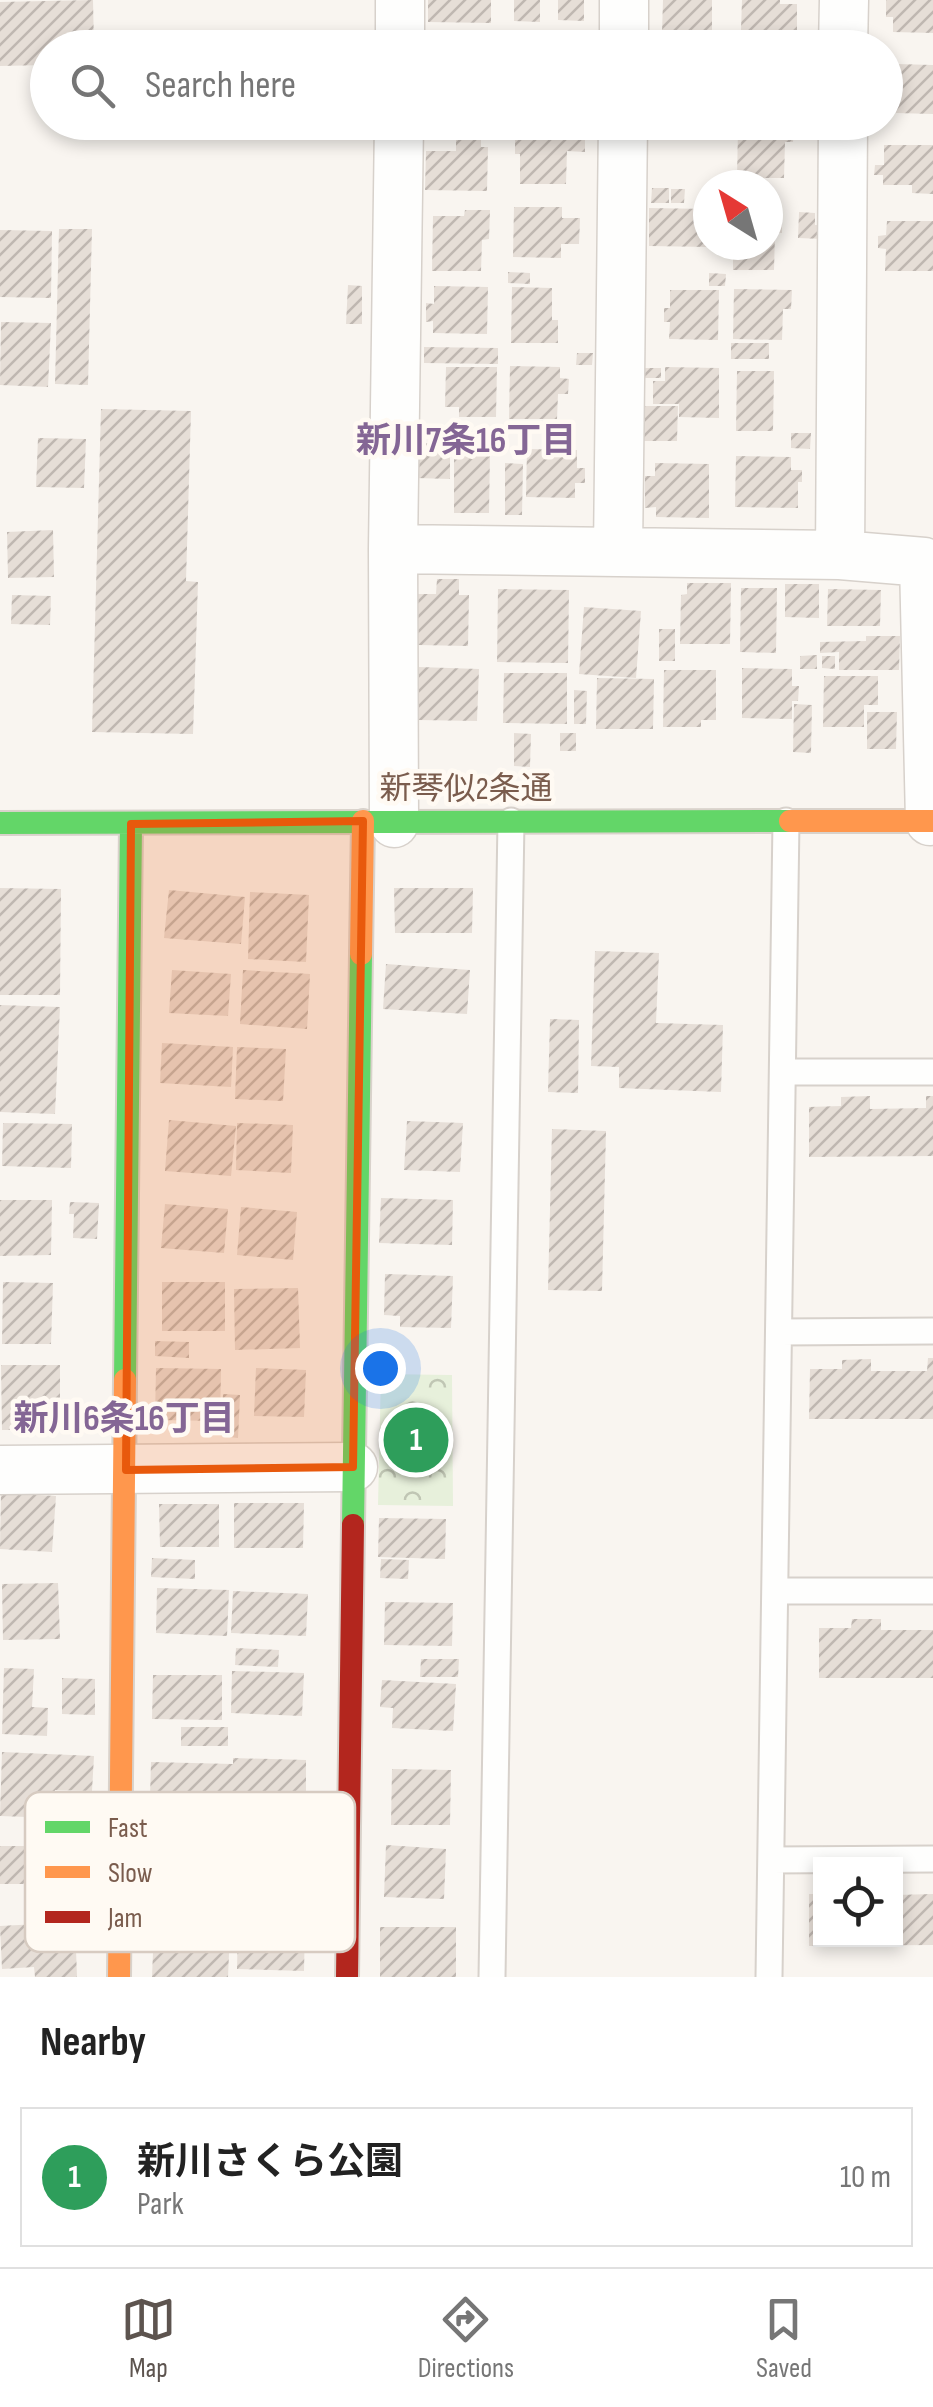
<!DOCTYPE html>
<html lang="en">
<head>
<meta charset="utf-8">
<style>
	body { margin:0; font-family:"Sofia Sans Condensed","Noto Sans JP",sans-serif; background:#f2f2f2; color:#222 }
	.controls { position:absolute; right:30px; bottom:30px; display:grid; overflow:hidden; border-radius:0px; box-shadow:0 5px 15px #0003 }
	.controls button { width:90px; height:90px; display:grid; place-items:center; padding:0; border:0; border-bottom:2px solid #e0e0e0; background:#fff; color:#222; font:50px sans-serif }
	.compass { position:absolute; left:693px; top:170px; width:90px; height:90px; border-radius:50%; background:#fff; box-shadow:0 5px 15px #0003; rotate:323deg }
	.you { position:absolute; left:380px; top:1368px; width:35px; height:35px; margin:-25px; border:8px solid #fff; border-radius:50%; background:#1a73e8; box-shadow:0 0 0 15px #1a73e833 }
	.badge { display:grid; place-items:center; width:65px; height:65px; border-radius:50%; background:#5d544f; color:#fff; font-size:32px; font-weight:700 }
	.pin { position:absolute; translate:-50% -50%; border:5px solid #fff; box-shadow:0 2px 10px #0006 }
	.list { margin:0; padding:0; list-style:none }
	h2 { display:flex; justify-content:space-between; align-items:center; height:130px; margin:0; padding:0 40px; font-size:42px }
	h2 small { font-size:32px; font-weight:400; color:#767676 }
	.list li { display:grid; grid-template-columns:65px 1fr auto; gap:30px; align-items:center; box-sizing:border-box; height:140px; margin:0 20px 20px; padding:0 20px; border:2px solid #e0e0e0; border-radius:0px }
	.list b { display:block; font-size:38px; white-space:nowrap }
	.list p { margin:0; font-size:32px; white-space:nowrap; color:#767676 }
	.list em { font-size:32px; font-style:normal; color:#767676 }
	.icon { flex:none; width:55px; height:55px; fill:none; stroke:currentColor; stroke-width:2; stroke-linecap:round; stroke-linejoin:round }
	.map { position:relative; flex:none; width:933px; height:1977px; overflow:hidden }
	.search { position:absolute; background:#fff; box-shadow:0 5px 15px #0003; left:30px; right:30px; top:30px; height:110px; display:flex; align-items:center; gap:25px; box-sizing:border-box; padding:0 35px; border-radius:55px; color:#767676; font-size:38px }
	.sheet { height:290px; background:#fff }
	nav { display:flex; justify-content:space-around; align-items:center; box-sizing:border-box; height:140px; border-top:2px solid #e0e0e0; background:#fff; font-size:28px; color:#767676 }
	nav a { display:grid; justify-items:center; gap:5px }
	nav .on { color:#5d544f }
	.map>svg:first-child { display:block }
	.forest { fill:url(#forest-crowns) }
	.building { fill:url(#building-hatch) }
	.lines { fill:none; stroke-linecap:round; stroke-linejoin:round }
	.lane-casing { stroke:#d7d1cb; stroke-width:29 }
	.street-casing { stroke:#d7d1cb; stroke-width:51 }
	.fast-casing { stroke:#d9d2cb; stroke-width:26 }
	.slow-casing { stroke:#d9d2cb; stroke-width:26 }
	.jam-casing { stroke:#d9d2cb; stroke-width:26 }
	.lane { stroke:#fefefd; stroke-width:25 }
	.street { stroke:#fefefd; stroke-width:48 }
	.fast { stroke:#63d668; stroke-width:22 }
	.slow { stroke:#ff974d; stroke-width:22 }
	.jam { stroke:#b3261e; stroke-width:22 }
	.marked { fill:#e8590c; fill-opacity:0.2; stroke:#e8590c; stroke-width:8; stroke-linejoin:round }
	.labels { text-anchor:middle; dominant-baseline:central; stroke-width:9; stroke-linejoin:round; paint-order:stroke }
	.street-label { font-size:32px; fill:#7a5c4d; stroke:#fffaf3 }
	.neighbourhood-label { font-size:35px; font-weight:bold; fill:#846695; stroke:#fffaf3 }
	.key { fill:#fffaf3; stroke:#d7cbc1; stroke-width:2.5 }
	.key-label { font-size:28px; fill:#7a5c4d }
</style>
</head>
<body>
<div class="map">
<svg width="933" height="1977" viewBox="0 0 933 1977">
	<defs>
		<pattern id="forest-crowns" width="20" height="18" patternUnits="userSpaceOnUse" patternTransform="scale(2.5)"><rect width="20" height="18" fill="#e7f0db"/><path d="M2 6a3 3 0 1 1 6 0M12 15a3 3 0 1 1 6 0" fill="none" stroke="#c0c6b4"/></pattern>
		<pattern id="building-hatch" width="6" height="6" patternUnits="userSpaceOnUse" patternTransform="scale(2.5)"><rect width="6" height="6" fill="#e6ded7"/><path d="M-1 1l2-2M0 6l6-6M5 7l2-2" fill="none" stroke="#bfb7b1"/></pattern>
	</defs>
	<rect width="100%" height="100%" fill="#f9f5f0"/>
	<path class="forest" d="M381,1374L452,1375L453,1506L378,1505Z"/>
	<path class="building" d="M93,0L94,48H48V65L0,66V2Z
		M428,0H491V23L428,22Z
		M514,0H540V22L514,21Z
		M558,0H584V21L558,20Z
		M663,0H712V33H662Z
		M742,0H780V4H797V30H741Z
		M886,0H933V33L893,32V17H886Z
		M447,41L499,42L498,48H447Z
		M897,64L933,65V114L896,113V96H888L889,83L897,82Z
		M738,129L794,130L793,142H785L784,178H737Z
		M585,130V152L567,151L566,184H520V154H515V132Z
		M456,131H481V147H488L487,191L425,190L426,151H456Z
		M884,145H933V194L912,193V185H883V175H874L875,165H884Z
		M652,188H669V203H651Z
		M671,189H685L684,203H671Z
		M514,207H562V218H580L579,244H561V258L513,257Z
		M649,208L708,209V247L649,246Z
		M465,210H490L489,239L482,240L481,271H432L433,216H464Z
		M768,210L782,211V233H775L774,270H733V245H768Z
		M799,212L815,213V225H824L823,239L798,238Z
		M887,221H933V271H885L886,249L878,248V236L886,235Z
		M59,229H92L88,385L55,384Z
		M0,230L52,231L51,298L0,297Z
		M508,272L530,273V284L508,283Z
		M709,273L726,274L725,286H709Z
		M348,285L362,286V324H346Z
		M434,286L488,287L487,334L433,333V321L426,322V303L434,304Z
		M512,287L552,288V320H558V343H511Z
		M734,289L792,290L791,309H783L782,340L733,339Z
		M670,290H719L718,340L669,339L670,322H664V308H670Z
		M1,322L51,323L48,387L0,385Z
		M731,343H769V359H731Z
		M424,347L498,348V364L424,363Z
		M577,353H593L592,365H576Z
		M510,366L560,367V378L569,379L568,394H558L557,419H509Z
		M446,367H497L496,417H459V407H445Z
		M665,367L719,368V418L679,417V404H653V381H665Z
		M645,368H661V378H644Z
		M737,371H774L773,431H736Z
		M642,406H678L677,441H642Z
		M101,409L191,411L186,581L198,582L193,734L92,732Z
		M791,433H811L810,449L791,448Z
		M38,438L86,439L84,488L36,487Z
		M416,443L450,444V479L416,478Z
		M454,449L490,450L489,513H454Z
		M527,449L577,450V468H585V483H575V498L526,497Z
		M736,456L791,457V470H802V482H798V508L735,507Z
		M505,463L523,464L522,515H505Z
		M655,463L709,464V518L656,517V507L645,508V476H655Z
		M53,530L54,577L8,578L7,532Z
		M437,579H459V595H469L468,646L418,645V594H436Z
		M687,583H731L730,644H680L681,595L687,594Z
		M785,584H819V618L785,617Z
		M741,588H777L776,653L740,652Z
		M498,589L569,590L568,663L497,662Z
		M828,589L881,590L880,626H827Z
		M12,595L51,596L50,625L11,624Z
		M584,607L641,611L636,678L579,674Z
		M659,629H675V661H659Z
		M866,636H900L899,670H839V652L820,653V642L866,641Z
		M817,655V669H800V656Z
		M822,656H835V669L822,668Z
		M419,667L479,669L477,721L418,720Z
		M742,668L792,669V686H799L798,701H792V719L742,718Z
		M664,670H716V720H701V727H663Z
		M504,673H567V724L503,723Z
		M824,676H878V705H864V727H823Z
		M597,678L654,679L653,729H596Z
		M574,690L587,691L586,724H574Z
		M794,704L812,705L811,753L793,752Z
		M867,712H897L896,749H867Z
		M514,733L531,734L530,767L514,766Z
		M560,733H576V751H560Z
		M0,888L61,889L60,995H0Z
		M394,888H473L472,933H395Z
		M169,890L245,897L241,944L164,938Z
		M250,892L309,895L306,962L248,959Z
		M595,951L659,953L656,1023L723,1025L721,1092L619,1088V1067L591,1066Z
		M386,964L470,970L467,1014L383,1009Z
		M172,970L231,974L228,1016L169,1013Z
		M243,970L310,974L307,1029L240,1024Z
		M0,1005L60,1007L55,1114L0,1112Z
		M550,1019L579,1020L578,1093L548,1092Z
		M162,1043L233,1047L231,1087L160,1083Z
		M237,1047L286,1049L283,1101L235,1099Z
		M870,1096V1109L926,1108V1096H933V1156L809,1157V1107L841,1106V1097Z
		M169,1120L236,1126L231,1176L165,1171Z
		M407,1121L463,1123L460,1172L404,1170Z
		M3,1123L72,1124L71,1168L2,1166Z
		M237,1123L293,1125L291,1173L236,1170Z
		M552,1129L606,1131L602,1291L548,1290Z
		M381,1198L453,1200L452,1245L379,1243Z
		M0,1200H52L51,1255L0,1256Z
		M70,1202L99,1203L97,1239L73,1238L74,1214H69Z
		M165,1204L228,1209L224,1253L161,1248Z
		M241,1207L297,1212L293,1260L237,1255Z
		M385,1274L453,1276L451,1328L400,1327V1316L384,1315Z
		M3,1282L53,1283L51,1344H2Z
		M162,1282H225V1331H162Z
		M298,1288L300,1348L235,1350L234,1289Z
		M155,1341L189,1342V1358L155,1356Z
		M928,1358H933V1419H809L810,1369H842V1360L871,1359V1371H927Z
		M1,1365H60V1430H2Z
		M156,1368L221,1369L220,1421L155,1420Z
		M256,1368L306,1370L304,1417L254,1416Z
		M223,1394L240,1395L238,1438L221,1436Z
		M1,1493L56,1496L52,1552L0,1549Z
		M234,1503H304L303,1548H234Z
		M159,1504H219V1547H160Z
		M379,1518L446,1519L445,1559L378,1557Z
		M152,1558L195,1560V1579L151,1577Z
		M381,1559L409,1560L408,1579L380,1578Z
		M58,1583L60,1639L3,1640L2,1584Z
		M157,1588L229,1590L227,1636L156,1633Z
		M233,1591L308,1594L306,1636L231,1633Z
		M385,1602L453,1603L452,1646L384,1645Z
		M852,1619H881V1630H933V1678H819V1628H851Z
		M236,1648L279,1650L278,1667L235,1665Z
		M421,1659H459L458,1677H420Z
		M4,1668L34,1669L32,1707L48,1708L47,1736L2,1734Z
		M232,1671L304,1673L302,1716L231,1713Z
		M153,1675H222V1720L152,1719Z
		M62,1678L95,1679V1715L62,1714Z
		M382,1680L456,1684L453,1731L392,1728L393,1708L380,1707Z
		M181,1727H228V1746H181Z
		M2,1752L94,1756L92,1791L55,1790L54,1818L0,1816Z
		M233,1758L306,1760V1800L150,1798L151,1762L233,1764Z
		M392,1769L451,1770L450,1825H391Z
		M386,1845L446,1849L444,1899L384,1897Z
		M0,1846H69V1884H0Z
		M809,1894H820V1940H896V1895L933,1894V1945L809,1946Z
		M75,1922L77,1977H35L34,1967L2,1969L0,1926Z
		M238,1922L305,1924L304,1971L237,1969Z
		M154,1927L230,1930L228,1977H152Z
		M380,1927H456V1977H380Z"/>
	<g class="lines">
		<defs>
			<path id="lane" d="M784,1072H933
				M780,1332L933,1331
				M776,1591H933
				M771,1860L933,1859
				M492,1977L511,821
				M769,1977L786,821"/>
			<path id="street" d="M400,48V0
				M624,48V0
				M843,48L844,0
				M393,549L840,555L924,562L930,821
				M618,551L623,122
				M840,555L843,122
				M394,823L393,549L399,122
				M0,1470L353,1467"/>
			<path id="fast" d="M0,823L790,821
				M125,1380L131,824
				M353,1525L361,954"/>
			<path id="slow" d="M790,821H933
				M361,954L363,821
				M119,1977L125,1380"/>
			<path id="jam" d="M347,1977L353,1525"/>
		</defs>
		<use href="#lane" class="lane-casing"/>
		<use href="#street" class="street-casing"/>
		<use href="#fast" class="fast-casing"/>
		<use href="#slow" class="slow-casing"/>
		<use href="#jam" class="jam-casing"/>
		<use href="#lane" class="lane"/>
		<use href="#street" class="street"/>
		<use href="#fast" class="fast"/>
		<use href="#slow" class="slow"/>
		<use href="#jam" class="jam"/>
	</g>
	<path class="marked" d="M363,821L353,1467L126,1470L131,824Z"/>
	<g class="labels">
		<g class="street-label">
			<text x="466" y="789">新琴似2条通</text>
		</g>
		<g class="neighbourhood-label">
			<text x="466" y="441">新川7条16丁目</text>
			<text x="124" y="1419">新川6条16丁目</text>
		</g>
	</g>
	<rect x="25" y="1792" width="330" height="160" rx="15" class="key"/>
	<rect x="45" y="1821" width="45" height="12" fill="#63d668"/>
	<rect x="45" y="1866" width="45" height="12" fill="#ff974d"/>
	<rect x="45" y="1911" width="45" height="12" fill="#b3261e"/>
	<g class="key-label">
		<text x="108" y="1837">Fast</text>
		<text x="108" y="1882">Slow</text>
		<text x="108" y="1927">Jam</text>
	</g>
</svg>
<div class="controls">
<button><svg class="icon" aria-label="locate" viewBox="0 0 24 24"><circle cx="12" cy="12" r="6"/><path d="M12 2v4M12 18v4M2 12h4M18 12h4"/></svg></button>
</div>
<svg class="compass" viewBox="-18 -18 36 36"><path d="M0-13l5 13h-10z" fill="#e53935"/><path d="M0 13l5-13h-10z" fill="#767676"/></svg>
<div class="you"></div>
<div class="pin badge" style="left:416px;top:1440px;background:#2e9e5b">1</div>
<div class="search"><svg class="icon" aria-label="search" viewBox="0 0 24 24"><circle cx="10" cy="10" r="6"/><path d="M15 15l6 6"/></svg>Search here</div>
</div>
<section class="sheet">
<h2>Nearby<small></small></h2>
<ul class="list">
<li><span class="badge" style="background:#2e9e5b">1</span><div><b>新川さくら公園</b><p>Park</p></div><em>10 m</em></li>
</ul>
</section>
<nav>
<a class="on"><svg class="icon" aria-label="map" viewBox="0 0 24 24"><path d="M3 6l6-2 6 2 6-2v14l-6 2-6-2-6 2zM9 4v14M15 6v14"/></svg>Map</a>
<a><svg class="icon" aria-label="directions" viewBox="0 0 24 24"><path d="M12 3l9 9-9 9-9-9zM9 14v-3h6M13 9l2 2-2 2"/></svg>Directions</a>
<a><svg class="icon" aria-label="saved" viewBox="0 0 24 24"><path d="M7 4h10v16l-5-4-5 4z"/></svg>Saved</a>
</nav>
</body>
</html>
